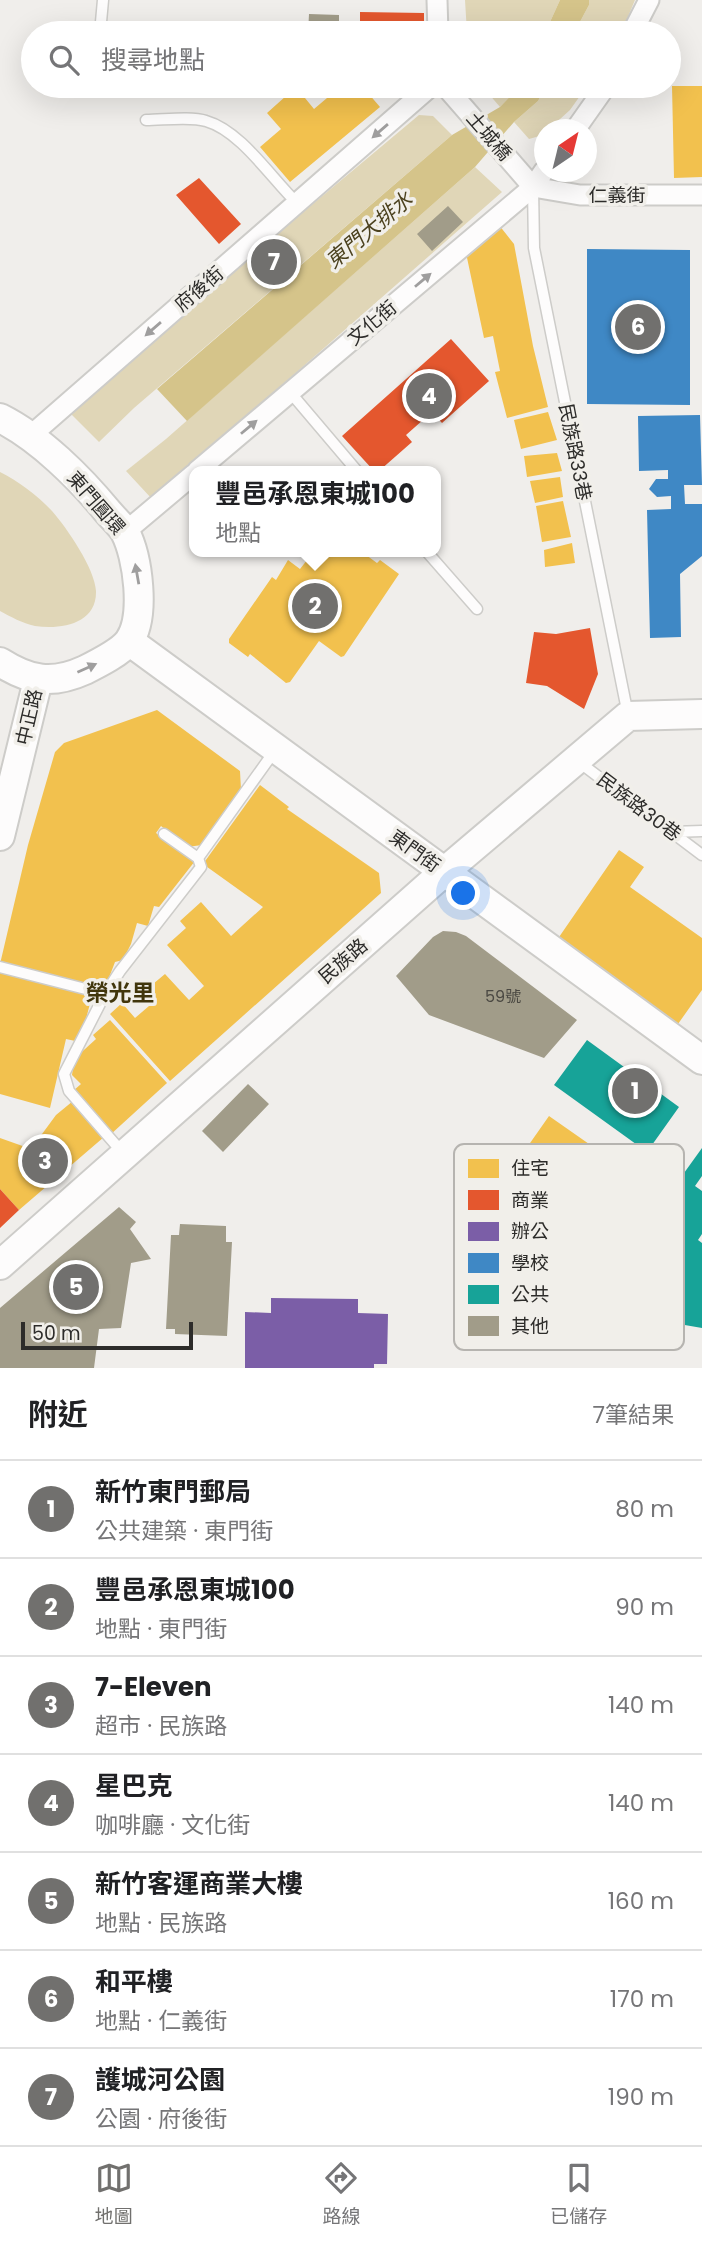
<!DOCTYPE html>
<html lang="zh-TW">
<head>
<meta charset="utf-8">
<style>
	body { margin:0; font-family:Poppins,"Noto Sans TC",sans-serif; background:#f2f2f2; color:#202124 }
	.compass { position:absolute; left:534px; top:119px; width:63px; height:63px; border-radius:50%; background:#fff; box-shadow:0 7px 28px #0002; rotate:35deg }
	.scale { position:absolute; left:21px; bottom:18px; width:172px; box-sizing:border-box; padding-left:7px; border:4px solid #2d2c2a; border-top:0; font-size:19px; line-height:24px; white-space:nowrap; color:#2d2c2a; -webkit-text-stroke:5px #f1efea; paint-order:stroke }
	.you { position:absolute; left:464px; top:894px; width:24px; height:24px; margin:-18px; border:5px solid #fff; border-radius:50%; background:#1a73e8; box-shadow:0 0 0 10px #1a73e833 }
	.badge { display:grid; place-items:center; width:46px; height:46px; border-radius:50%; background:#71706e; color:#fff; font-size:23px; font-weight:700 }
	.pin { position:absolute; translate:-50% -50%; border:4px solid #fff; box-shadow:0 2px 7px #0006 }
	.popup { position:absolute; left:189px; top:466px; width:252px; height:91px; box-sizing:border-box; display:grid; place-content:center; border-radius:14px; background:#fff; filter:drop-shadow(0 2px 5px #0005); font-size:23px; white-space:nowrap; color:#757577 }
	.popup b { font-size:26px; color:#202124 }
	.popup::after { content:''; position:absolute; left:50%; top:100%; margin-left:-14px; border:14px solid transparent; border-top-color:#fff }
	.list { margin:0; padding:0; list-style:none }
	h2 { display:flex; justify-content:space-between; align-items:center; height:91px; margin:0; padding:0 28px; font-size:30px }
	h2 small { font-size:23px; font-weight:400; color:#757577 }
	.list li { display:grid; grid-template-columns:46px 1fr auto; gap:21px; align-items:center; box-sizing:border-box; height:98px; padding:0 28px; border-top:2px solid #e0e0e0 }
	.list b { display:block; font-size:26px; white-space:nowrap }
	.list p { margin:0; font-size:23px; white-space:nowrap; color:#757577 }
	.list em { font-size:23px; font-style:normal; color:#757577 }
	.icon { flex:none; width:38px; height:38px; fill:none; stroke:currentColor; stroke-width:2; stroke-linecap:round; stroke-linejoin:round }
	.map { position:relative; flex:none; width:702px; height:1368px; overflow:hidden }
	.search { position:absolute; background:#fff; box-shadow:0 7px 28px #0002; left:21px; right:21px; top:21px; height:77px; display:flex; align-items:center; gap:18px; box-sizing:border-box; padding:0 24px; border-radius:38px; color:#757577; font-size:26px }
	.sheet { height:777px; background:#fff }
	nav { display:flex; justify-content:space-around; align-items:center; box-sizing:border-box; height:98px; border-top:2px solid #e0e0e0; background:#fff; font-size:19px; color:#757577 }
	nav a { display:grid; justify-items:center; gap:4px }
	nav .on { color:#71706e }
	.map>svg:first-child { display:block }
	.green { fill:#e0d6b7 }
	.water { fill:#d5c48a }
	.homes { fill:#f2c14e }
	.shops { fill:#e4572e }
	.offices { fill:#7b5ea7 }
	.schools { fill:#3f88c5 }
	.public { fill:#17a398 }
	.building { fill:#a19c89 }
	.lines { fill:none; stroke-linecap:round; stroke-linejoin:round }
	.lane-casing { stroke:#cdccc9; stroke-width:13 }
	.street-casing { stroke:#cdccc9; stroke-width:23 }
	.secondary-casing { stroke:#cdccc9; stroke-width:32 }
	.lane { stroke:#fdfcfc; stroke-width:10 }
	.street { stroke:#fdfcfc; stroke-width:19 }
	.secondary { stroke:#fdfcfc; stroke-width:28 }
	.oneway { fill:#9f9e9e }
	.labels { text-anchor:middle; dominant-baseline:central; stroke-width:7; stroke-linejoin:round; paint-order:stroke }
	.number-label { font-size:16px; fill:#4a4842 }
	.street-label { font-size:19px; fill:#2d2c2a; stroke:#f1efea }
	.water-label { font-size:21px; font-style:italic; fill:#4b411e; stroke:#f1efea }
	.quarter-label { font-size:23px; font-weight:bold; fill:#41360c; stroke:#f1efea }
	.key { fill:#f1efea; stroke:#b6b4b0; stroke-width:2 }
	.key-label { font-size:19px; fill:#2d2c2a }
</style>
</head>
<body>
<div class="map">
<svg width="702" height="1368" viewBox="0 0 702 1368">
	<rect width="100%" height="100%" fill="#f0eeeb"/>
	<path class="green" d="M465,0H560L545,33H467Z
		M589,0H635L621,33H574L589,5Z
		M482,86H520L500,107Z
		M546,86H587L570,110L549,129L544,130L543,135L529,139L514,122L538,101Z
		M419,115L433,116L452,135L134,408L99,442L67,410Z
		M475,167L502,192L152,499L126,471L166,439Z
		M0,472C18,481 38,496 52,511C67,528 95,569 96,591C97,624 61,630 35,626C22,623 11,617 0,611Z"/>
	<path class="water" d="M560,0H589V5L574,33H545Z
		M520,86H546L538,101L514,122L475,167L187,421L157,389L452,135L500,107Z"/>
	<path class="homes" d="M362,86L380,107L290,182L260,147L281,129L267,113L296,87L314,109L340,87L349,97Z
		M672,86H702V177L674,178Z
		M499,225L514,244L533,346L548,407L507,418L495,372L500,371L493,336L484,338L466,253Z
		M548,412L557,440L521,449L514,420Z
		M557,453L562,471L527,477L524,456Z
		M560,477L563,497L535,503L530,481Z
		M563,501L571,537L542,542L536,506Z
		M572,543L575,563L545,567L544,550Z
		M328,552H362L377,563L380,560L399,574L344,656L341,657L319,641L290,682L286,683L250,654L248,657L229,643V639L272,577L276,580L288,560L300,569L311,555L318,559L324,557Z
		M157,710L240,771L241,790L202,845L187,847L161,826L156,833L195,861L159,907L154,906L148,926L137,923L131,944L123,960L115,962L104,991L0,964L28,845L55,752L64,743Z
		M260,785L289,807L287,809L379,873L381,893L170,1081L110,1014L122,1003L135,1018L156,1000L147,989L165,974L189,1000L204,986L167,945L186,928L180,921L201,902L231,936L263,907L203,864Z
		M619,850L644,867L630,887L702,938V990L678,1024L557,940Z
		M0,969L93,992L80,1042L66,1039L50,1108L0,1094Z
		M110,1020L167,1083L110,1135L73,1091L81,1084L72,1075L74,1059L96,1039L93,1035Z
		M73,1101L104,1137L19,1210L0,1189V1138L31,1149L56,1115Z
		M549,1116L642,1181L569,1286L476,1220Z"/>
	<path class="shops" d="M360,12L424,13V33H360Z
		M199,178L241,224L219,244L176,195Z
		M451,339L489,381L442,423L432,412L406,435L412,442L379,471H374L342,436Z
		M590,628L598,674L584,709L547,686L526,683L534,632L556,634Z
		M0,1189L19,1210L0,1228Z"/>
	<path class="offices" d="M271,1298L358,1299V1313L388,1314L387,1364H374V1368H245V1312L271,1313Z"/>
	<path class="schools" d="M587,249L690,250V405L587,404Z
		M700,415L702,485H684L685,504H702V556L680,574L681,637L650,638L647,510L671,509V496L657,497L649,489L656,479H668V470L639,471L638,416Z"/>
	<path class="public" d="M587,1040L679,1107L647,1152L554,1085Z
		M702,1148V1176L695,1186L702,1191V1234L698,1240L702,1243V1328L633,1316L577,1290L665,1171L679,1180Z"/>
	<path class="building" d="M309,14L339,15V33H308Z
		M448,206L463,222L432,251L417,234Z
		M443,931L456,932L466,936L577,1020L544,1058L429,1015L396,976L433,937Z
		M248,1084L269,1104L223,1152L202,1131Z
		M119,1207L136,1222L130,1229L151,1259L131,1263L121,1328L99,1329L94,1368H0V1308Z
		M180,1224L226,1226V1242H232L227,1336L175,1334V1329H166L171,1235H179Z"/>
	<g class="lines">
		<defs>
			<path id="lane" d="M100,33L103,0
				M146,120C163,120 191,116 206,121C241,131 271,178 297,203
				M533,187L534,248L628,715
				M290,392L357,471
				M427,552L477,609
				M579,762L702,855
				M672,832L702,831
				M198,858L276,749
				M0,967L105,994L120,971L201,867L198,858L164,834
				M105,994L64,1074L69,1091L122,1152"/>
			<path id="street" d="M437,0L438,33
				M632,33L649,0
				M445,86L533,187L580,195H702
				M575,130L606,86
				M29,437L431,86
				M197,471L533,187L544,171
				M125,532L194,474"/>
			<path id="secondary" d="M0,418C40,438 80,478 108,512C113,518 121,525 125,532C138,557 146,617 129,641C121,652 97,664 85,670C52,685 30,681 0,662
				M129,641L702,1060
				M0,836L38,680
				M0,1265L444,872L628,716L702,714"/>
		</defs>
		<use href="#lane" class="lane-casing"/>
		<use href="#street" class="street-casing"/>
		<use href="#secondary" class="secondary-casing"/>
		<use href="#lane" class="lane"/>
		<use href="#street" class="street"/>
		<use href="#secondary" class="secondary"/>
	</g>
	<defs><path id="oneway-solid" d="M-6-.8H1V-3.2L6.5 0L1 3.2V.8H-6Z" transform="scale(1.75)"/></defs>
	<g class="oneway">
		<use href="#oneway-solid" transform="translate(380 131) rotate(139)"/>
		<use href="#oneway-solid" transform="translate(423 280) rotate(-40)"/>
		<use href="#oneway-solid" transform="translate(153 329) rotate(139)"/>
		<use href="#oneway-solid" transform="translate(249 427) rotate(-40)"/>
		<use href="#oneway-solid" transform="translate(137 574) rotate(-100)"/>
		<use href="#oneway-solid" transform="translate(87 668) rotate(-24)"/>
	</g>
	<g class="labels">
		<g class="number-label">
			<text x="503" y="996">59號</text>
		</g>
		<g class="street-label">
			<text transform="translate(489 136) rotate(49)">土城橋</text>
			<text x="617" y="195">仁義街</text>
			<text transform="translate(199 289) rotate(-41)">府後街</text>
			<text transform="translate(372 323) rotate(-40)">文化街</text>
			<text transform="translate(575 452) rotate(79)">民族路33巷</text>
			<text transform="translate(96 503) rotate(49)">東門圓環</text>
			<text transform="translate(29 717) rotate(-77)">中正路</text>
			<text transform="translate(639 807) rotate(37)">民族路30巷</text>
			<text transform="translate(415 851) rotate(36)">東門街</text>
			<text transform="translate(343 961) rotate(-41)">民族路</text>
		</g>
		<g class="water-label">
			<text transform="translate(369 230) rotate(-40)">東門大排水</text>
		</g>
		<g class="quarter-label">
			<text x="120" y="993">榮光里</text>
		</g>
	</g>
	<rect x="454" y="1144" width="230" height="206" rx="10" class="key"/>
	<rect x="468" y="1159" width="31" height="19" fill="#f2c14e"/>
	<rect x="468" y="1190" width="31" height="20" fill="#e4572e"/>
	<rect x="468" y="1222" width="31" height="19" fill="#7b5ea7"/>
	<rect x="468" y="1253" width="31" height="20" fill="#3f88c5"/>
	<rect x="468" y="1285" width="31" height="19" fill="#17a398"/>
	<rect x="468" y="1316" width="31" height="20" fill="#a19c89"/>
	<g class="key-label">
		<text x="511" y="1175">住宅</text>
		<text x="511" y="1207">商業</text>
		<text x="511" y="1238">辦公</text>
		<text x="511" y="1270">學校</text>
		<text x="511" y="1301">公共</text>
		<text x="511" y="1333">其他</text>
	</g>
</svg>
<svg class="compass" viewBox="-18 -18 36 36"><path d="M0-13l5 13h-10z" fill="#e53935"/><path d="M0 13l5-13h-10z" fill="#757577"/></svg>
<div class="scale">50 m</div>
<div class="you"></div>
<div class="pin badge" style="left:635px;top:1091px">1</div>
<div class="pin badge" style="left:315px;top:606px">2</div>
<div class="popup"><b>豐邑承恩東城100</b>地點</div>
<div class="pin badge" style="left:45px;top:1161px">3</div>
<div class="pin badge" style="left:429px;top:396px">4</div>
<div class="pin badge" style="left:76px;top:1287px">5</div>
<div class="pin badge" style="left:638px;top:327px">6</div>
<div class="pin badge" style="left:274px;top:262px">7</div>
<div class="search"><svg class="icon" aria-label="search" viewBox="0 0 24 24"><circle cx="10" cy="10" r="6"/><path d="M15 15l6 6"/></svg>搜尋地點</div>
</div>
<section class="sheet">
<h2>附近<small>7筆結果</small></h2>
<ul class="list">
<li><span class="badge">1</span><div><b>新竹東門郵局</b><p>公共建築 · 東門街</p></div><em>80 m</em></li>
<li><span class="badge">2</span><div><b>豐邑承恩東城100</b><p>地點 · 東門街</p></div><em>90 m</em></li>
<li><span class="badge">3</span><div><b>7-Eleven</b><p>超市 · 民族路</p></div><em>140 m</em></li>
<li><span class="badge">4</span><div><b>星巴克</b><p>咖啡廳 · 文化街</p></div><em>140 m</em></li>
<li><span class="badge">5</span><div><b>新竹客運商業大樓</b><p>地點 · 民族路</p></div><em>160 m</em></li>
<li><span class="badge">6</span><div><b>和平樓</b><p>地點 · 仁義街</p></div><em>170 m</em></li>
<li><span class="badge">7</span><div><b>護城河公園</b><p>公園 · 府後街</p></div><em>190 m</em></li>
</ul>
</section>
<nav>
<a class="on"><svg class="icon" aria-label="map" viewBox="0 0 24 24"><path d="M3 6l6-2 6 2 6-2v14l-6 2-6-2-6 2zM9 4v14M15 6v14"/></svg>地圖</a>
<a><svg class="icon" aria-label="directions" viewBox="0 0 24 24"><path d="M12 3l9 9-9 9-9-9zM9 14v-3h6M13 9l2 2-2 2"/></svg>路線</a>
<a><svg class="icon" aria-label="saved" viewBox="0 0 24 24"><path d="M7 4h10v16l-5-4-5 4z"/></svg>已儲存</a>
</nav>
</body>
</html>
